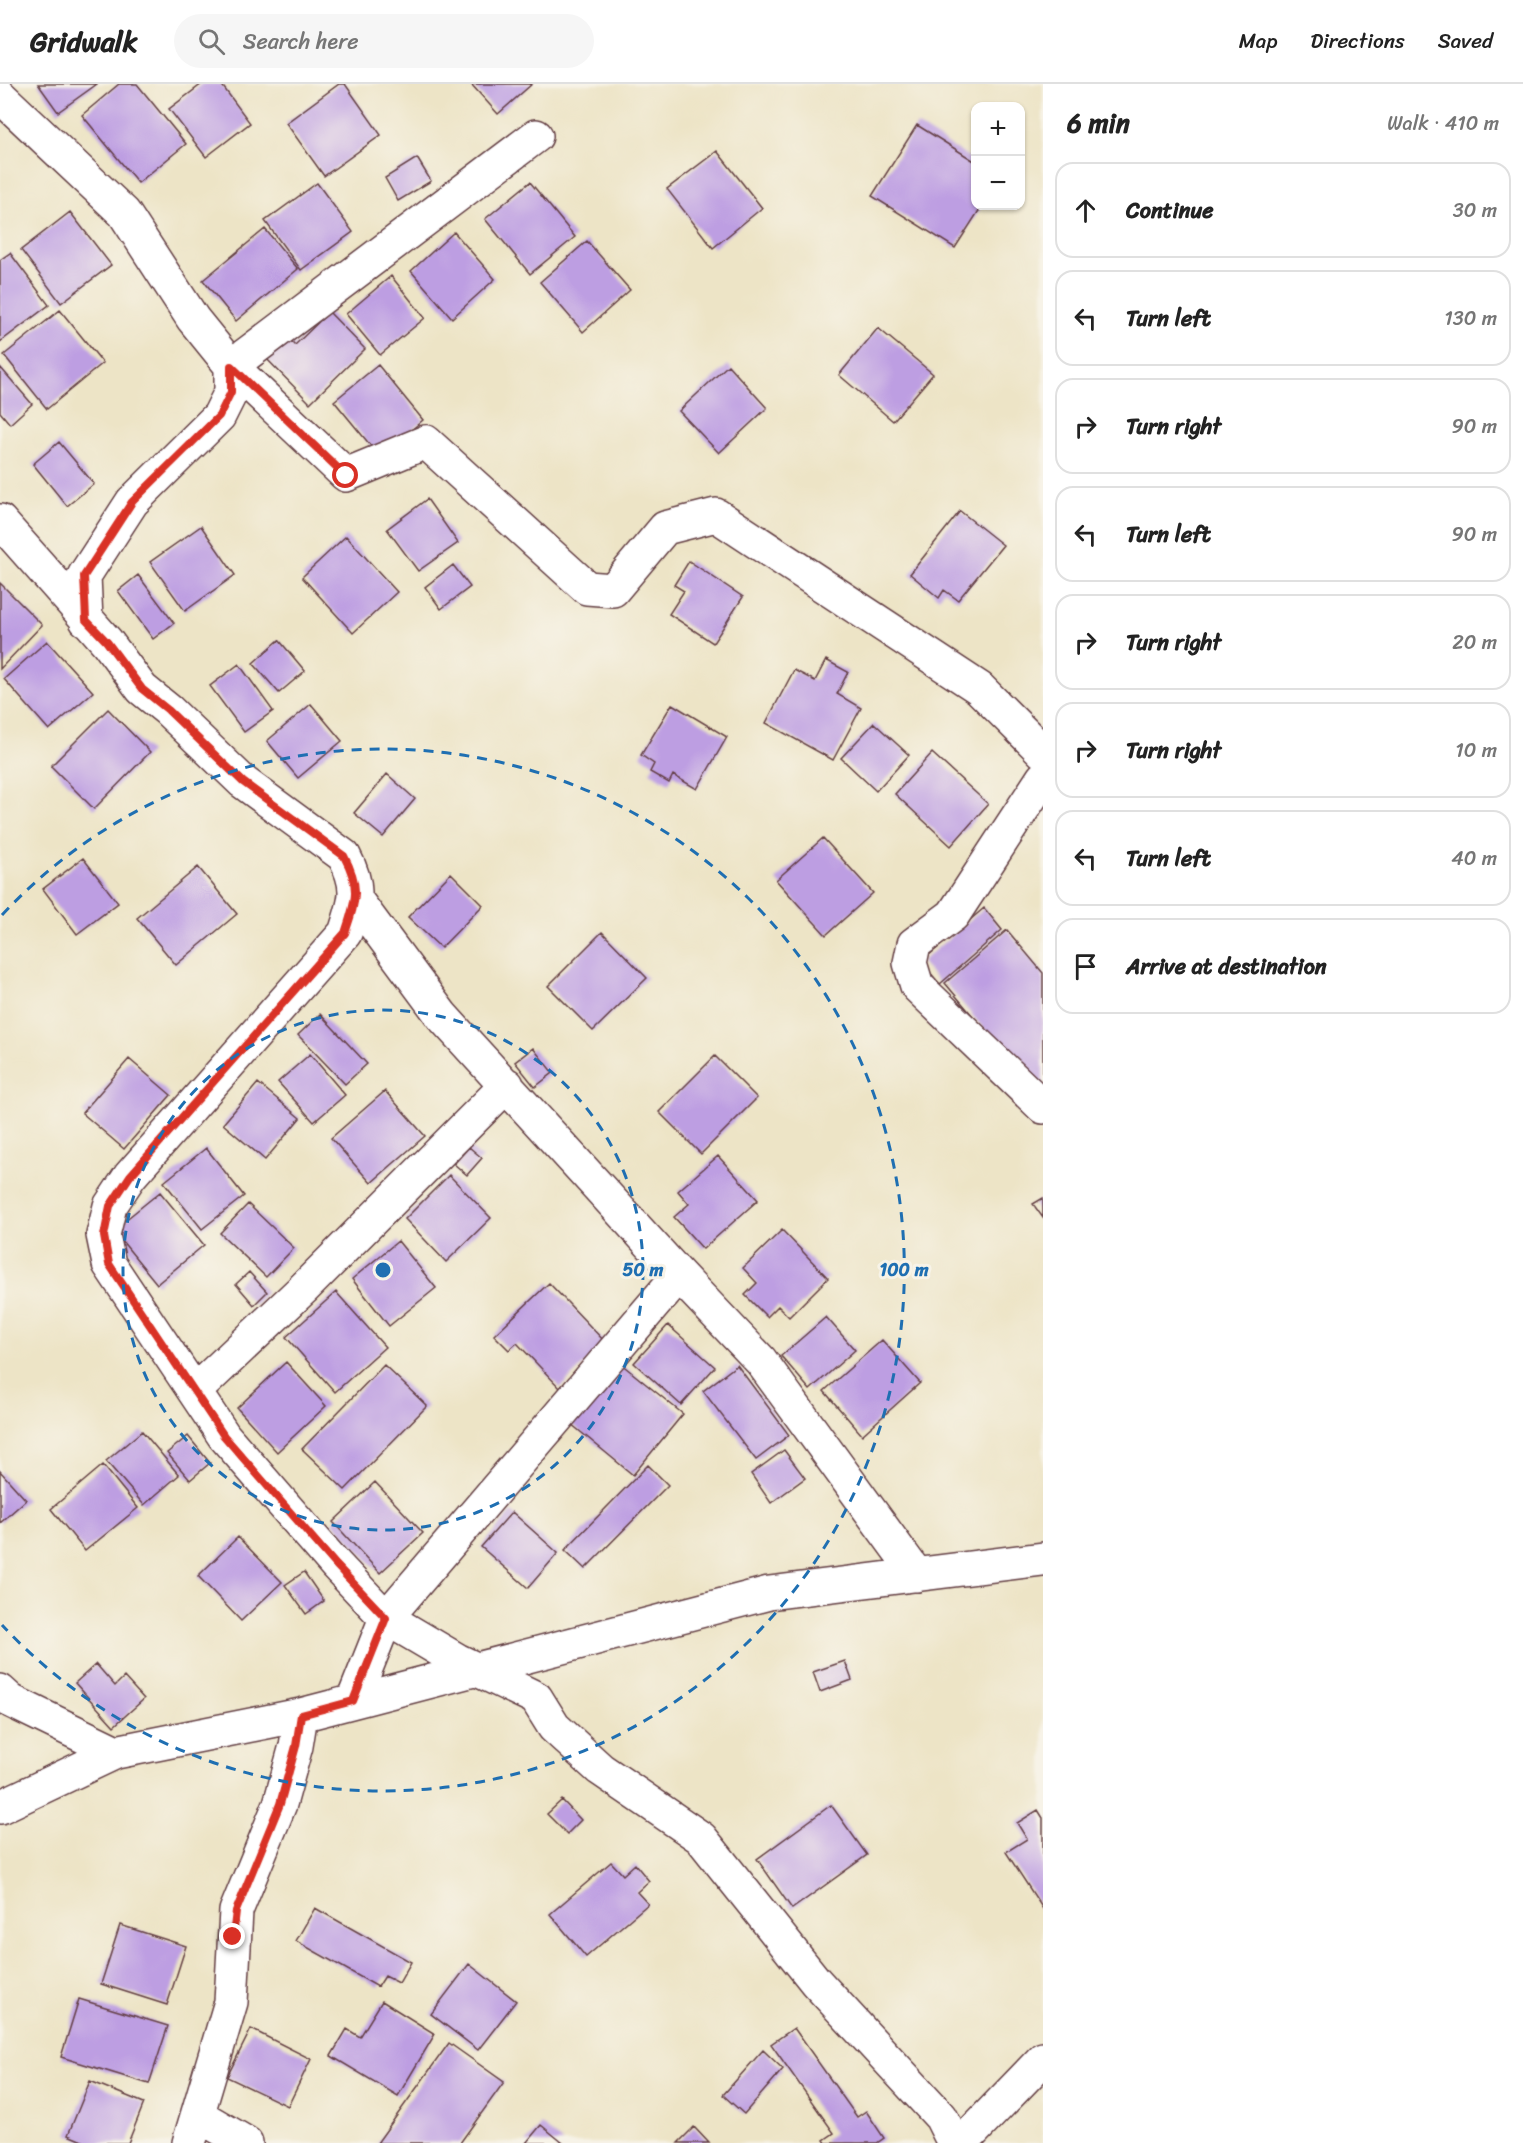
<!DOCTYPE html>
<html lang="en">
<head>
<meta charset="utf-8">
<style>
	body { margin:0; font-family:Sriracha,sans-serif; background:#f6f6f6; color:#222 }
	.controls { position:absolute; right:18px; top:18px; display:grid; overflow:hidden; border-radius:12px; box-shadow:0 2px 4px #0004 }
	.controls button { width:54px; height:54px; display:grid; place-items:center; padding:0; border:0; border-bottom:2px solid #e0e0e0; background:#fff; color:#222; font:30px sans-serif }
	.stop { position:absolute; width:18px; height:18px; margin:-14px; border:4px solid #d93025; border-radius:50%; background:#fff }
	.stop.end { background:#d93025; border-color:#fff; box-shadow:0 2px 6px #0008 }
	.list { margin:0; padding:0; list-style:none }
	h2 { display:flex; justify-content:space-between; align-items:center; height:78px; margin:0; padding:0 24px; font-size:26px }
	h2 small { font-size:20px; font-weight:400; color:#767676 }
	.list li { display:grid; grid-template-columns:39px 1fr auto; gap:18px; align-items:center; box-sizing:border-box; height:96px; margin:0 12px 12px; padding:0 12px; border:2px solid #e0e0e0; border-radius:18px }
	.list b { display:block; font-size:22px; white-space:nowrap }
	.list em { font-size:20px; font-style:normal; color:#767676 }
	.icon { flex:none; width:33px; height:33px; fill:none; stroke:currentColor; stroke-width:2; stroke-linecap:round; stroke-linejoin:round }
	.map { position:relative; flex:none; width:1043px; height:2059px; overflow:hidden }
	header { display:flex; align-items:center; gap:36px; box-sizing:border-box; height:84px; padding:0 30px; background:#fff; border-bottom:2px solid #e0e0e0 }
	header strong { font-size:28px }
	nav { display:flex; gap:33px; margin-inline-start:auto; font-size:21px }
	.search { width:420px; height:54px; background:#f6f6f6; display:flex; align-items:center; gap:15px; box-sizing:border-box; padding:0 21px; border-radius:33px; color:#767676; font-size:22px }
	main { display:flex }
	aside { flex:1; background:#fff }
	.map>svg:first-child { display:block }
	.building { fill:#bd9ee2 }
	.lines { fill:none; stroke-linecap:round; stroke-linejoin:round }
	.street-casing { stroke:#623d42; stroke-width:36 }
	.street { stroke:#fff; stroke-width:33 }
	.route { stroke:#d93025; stroke-width:8 }
	.ring { fill:none; stroke:#1f6fb2; stroke-width:3; stroke-dasharray:10 8 }
	.centre { fill:#1f6fb2; stroke:#f7f3e8; stroke-width:3 }
	.ring-label { font-size:18px; text-anchor:middle; font-weight:bold; fill:#1f6fb2; stroke:#f7f3e8; stroke-width:6; stroke-linejoin:round; paint-order:stroke }
</style>
</head>
<body>
<header>
<strong>Gridwalk</strong>
<div class="search"><svg class="icon" aria-label="search" viewBox="0 0 24 24"><circle cx="10" cy="10" r="6"/><path d="M15 15l6 6"/></svg>Search here</div>
<nav><a>Map</a><a>Directions</a><a>Saved</a></nav>
</header>
<main>
<div class="map">
<svg width="1043" height="2059" viewBox="0 0 1043 2059">
	<rect width="100%" height="100%" fill="#f7f3e8"/>
	<filter id="ink" filterUnits="userSpaceOnUse"><feTurbulence type="fractalNoise" baseFrequency=".0167" numOctaves="2"/><feDisplacementMap in="SourceGraphic" scale="12" xChannelSelector="R" yChannelSelector="G"/><feConvolveMatrix kernelMatrix="1 2 1 2 8 2 1 2 1" color-interpolation-filters="sRGB"/></filter>
	<filter id="wash" filterUnits="userSpaceOnUse"><feTurbulence type="fractalNoise" baseFrequency=".008" numOctaves="4" result="noise"/><feDisplacementMap in="SourceGraphic" scale="24" xChannelSelector="R" yChannelSelector="G"/><feGaussianBlur stdDeviation="1.35" result="paint"/><feColorMatrix in="noise" values="0 0 0 0 0 0 0 0 0 0 0 0 0 0 0 0 0 1.4 0 .05"/><feComposite in="paint" operator="in"/></filter>
	<g filter="url(#wash)">
		<rect width="100%" height="100%" fill="#ede4c6"/>
		<g id="blocks">
			<path class="building" d="M38,0H97L58,28Z
				M119,0H137L186,60L138,99L82,31Z
				M202,0H221L250,39L206,73L169,25Z
				M339,0H345L381,51L324,92L286,39Z
				M471,0H532L498,30Z
				M917,41L976,78V122H982L955,164L872,112Z
				M717,67L762,124L713,164L667,105Z
				M417,74L431,97L398,117L385,94Z
				M530,98L575,153L530,190L485,135Z
				M317,99L353,148L301,186L265,137Z
				M70,128L111,181L61,219L21,166Z
				M265,145L298,185L236,237L203,196Z
				M454,148L495,195L452,234L411,187Z
				M587,157L630,206L583,248L540,198Z
				M10,169L49,221L0,258V176Z
				M391,192L425,234L380,271L346,230Z
				M60,226L103,279L47,325L4,271Z
				M329,228L365,265L310,319L263,271L285,250L295,261Z
				M878,244L933,290L893,337L839,291Z
				M378,281L423,336L380,373L334,317Z
				M728,281L767,324L719,369L679,327Z
				M0,283L32,320L10,340L0,328Z
				M59,358L94,400L67,422L33,380Z
				M427,415L458,459L418,487L387,445Z
				M960,427L1003,461L958,516L944,506L939,514L910,490Z
				M201,442L235,491L185,527L150,478Z
				M346,452L397,508L353,549L302,493Z
				M689,477L743,513L713,559L669,530L684,507L674,501Z
				M453,481L470,503L441,525L425,503Z
				M138,491L174,539L153,555L118,507Z
				M0,499L42,541L0,585Z
				M279,556L305,587L279,609L253,579Z
				M47,557L93,608L49,646L4,595Z
				M826,576L848,588L837,610L861,624L833,676L766,639L794,586L815,597Z
				M239,580L273,627L244,648L210,602Z
				M311,620L342,657L298,694L267,657Z
				M672,620L727,653L697,705L673,691L669,699L650,688L654,680L641,671Z
				M108,625L150,668L94,725L51,682Z
				M874,639L909,671L876,707L841,674Z
				M932,669L988,720L951,762L895,710Z
				M387,690L415,715L383,753L354,729Z
				M823,754L873,809L826,851L776,796Z
				M83,774L118,819L77,850L43,805Z
				M198,783L237,830L176,881L137,834Z
				M451,789L483,821L441,864L408,833Z
				M984,824L1002,846L940,900L921,878Z
				M1007,846L1043,889V1015L945,899Z
				M602,848L647,894L593,947L548,902Z
				M320,930L367,980L345,1000L298,951Z
				M533,964L553,989L535,1003L515,978Z
				M310,970L345,1011L314,1038L278,998Z
				M715,972L757,1014L701,1070L659,1028Z
				M129,975L171,1011L124,1065L82,1029Z
				M258,999L300,1034L265,1076L223,1040Z
				M385,1007L425,1052L371,1099L331,1054Z
				M469,1063L482,1074L467,1091L454,1080Z
				M206,1064L244,1112L202,1145L164,1098Z
				M718,1072L758,1116L703,1165L674,1133L689,1120L678,1107Z
				M449,1091L491,1134L446,1178L405,1135Z
				M160,1108L204,1161L157,1200L113,1146Z
				M1043,1114V1134L1033,1120Z
				M248,1120L294,1164L266,1193L220,1149Z
				M782,1146L828,1194L789,1233L778,1222L767,1233L745,1211L757,1199L743,1184Z
				M398,1157L436,1204L389,1242L352,1195Z
				M249,1188L267,1208L254,1221L236,1200Z
				M549,1199L606,1259L560,1304L517,1259L509,1266L494,1251Z
				M336,1208L385,1263L335,1308L286,1253Z
				M826,1233L855,1266L810,1306L781,1272Z
				M668,1241L715,1283L681,1321L634,1279Z
				M882,1256L920,1299L862,1351L824,1307Z
				M286,1278L326,1322L277,1368L237,1324Z
				M620,1279L683,1330L633,1391L571,1340Z
				M384,1281L427,1322L345,1406L302,1365Z
				M737,1281L789,1351L756,1376L703,1307Z
				M142,1347L179,1391L144,1421L106,1377Z
				M188,1352L210,1379L190,1396L167,1369Z
				M784,1366L805,1394L771,1419L751,1390Z
				M103,1381L138,1424L85,1467L51,1425Z
				M648,1381L668,1401L585,1485L565,1466Z
				M0,1387L26,1416L0,1439Z
				M375,1398L423,1449L380,1489L333,1438Z
				M512,1428L558,1469L528,1504L481,1463Z
				M238,1453L282,1498L241,1537L198,1492Z
				M304,1488L324,1517L306,1530L285,1501Z
				M845,1577L852,1596L820,1608L813,1588Z
				M96,1580L115,1602L124,1593L144,1615L114,1642L75,1599Z
				M562,1716L581,1736L567,1750L547,1730Z
				M831,1721L867,1771L792,1825L757,1775Z
				M1038,1726L1043,1734V1825L1006,1768L1027,1755L1017,1739Z
				M611,1778L623,1791L635,1780L649,1797L637,1808L648,1820L586,1873L550,1830Z
				M315,1824L411,1878L399,1899L385,1892L378,1903L296,1857Z
				M120,1841L186,1862L167,1921L101,1900Z
				M469,1880L516,1917L478,1966L431,1930Z
				M79,1915L168,1942L149,2000L61,1973Z
				M382,1917L435,1950L398,2012L331,1972L347,1945L360,1953Z
				M794,1944L857,2033L866,2027L884,2054L877,2059H826L824,2056L834,2049L771,1960Z
				M251,1945L311,1975L288,2022L227,1993Z
				M449,1959L504,1998L460,2059H377Z
				M763,1966L783,1985L744,2030L723,2011Z
				M90,1997L144,2019L128,2059H87L68,2051Z
				M541,2041L563,2059H526Z
				M694,2043L709,2059H678Z"/>
		</g>
	</g>
	<g filter="url(#ink)">
		<use href="#blocks" fill-opacity="0" stroke="#623d42" stroke-width="1.5"/>
		<g class="lines">
			<defs>
				<path id="street" d="M0,12L124,129L193,235L231,282V308L219,332L132,418L84,492L86,536
					M536,52L231,282L346,391L426,358L587,504L613,506L665,444L716,431L979,604L1043,668
					M0,437L107,558L142,605L168,626L243,698L344,772C361,804 356,816 345,849L130,1092L110,1122L103,1151L109,1180L224,1352L336,1481L386,1534L457,1576L536,1614L554,1643L600,1685L701,1754L816,1898L941,2033L954,2059
					M1043,694L953,831L914,860L910,879L917,902L1043,1023
					M356,816L442,932L679,1191L761,1277L917,1491
					M195,1307L303,1205L507,1001
					M0,1607L11,1617L116,1668
					M353,1617L386,1534L679,1191
					M0,1723L116,1668L301,1631L769,1509L1043,1475
					M198,2031L246,2059
					M189,2059L231,1918L236,1827L280,1720L296,1662L301,1631
					M962,2059L1043,1975"/>
			</defs>
			<use href="#street" class="street-casing"/>
			<use href="#street" class="street"/>
		</g>
	</g>
	<g class="lines" filter="url(#ink)">
		<path class="route" d="M233,1853L236,1827L280,1720L296,1662L301,1631L353,1617L386,1534L336,1481L224,1352L109,1180L104,1152L110,1122L130,1092L345,849C356,816 361,804 344,772L243,698L168,626L142,605L107,558L86,536L84,492L132,418L219,332L231,308V282L346,392"/>
	</g>
	<g class="ring">
		<circle cx="383" cy="1186" r="260"/>
		<path d="M2 831A521 521 0 1 1 2 1541"/>
	</g>
	<circle cx="383" cy="1186" r="9" class="centre"/>
	<g class="ring-label">
		<text x="643" y="1192">50 m</text>
		<text x="904" y="1192">100 m</text>
	</g>
</svg>
<div class="controls">
<button>+</button>
<button>−</button>
</div>
<div class="stop" style="left:346px;top:392px"></div>
<div class="stop end" style="left:233px;top:1853px"></div>
</div>
<aside>
<h2>6 min<small>Walk · 410 m</small></h2>
<ul class="list">
<li><svg class="icon" aria-label="ahead" viewBox="0 0 24 24"><path d="M12 20V5M6 11l6-6 6 6"/></svg><div><b>Continue</b></div><em>30 m</em></li>
<li><svg class="icon" aria-label="left" viewBox="0 0 24 24"><path d="M17 20v-9H6M10 6l-5 5 5 5"/></svg><div><b>Turn left</b></div><em>130 m</em></li>
<li><svg class="icon" aria-label="right" viewBox="0 0 24 24"><path d="M7 20v-9h11M14 6l5 5-5 5"/></svg><div><b>Turn right</b></div><em>90 m</em></li>
<li><svg class="icon" aria-label="left" viewBox="0 0 24 24"><path d="M17 20v-9H6M10 6l-5 5 5 5"/></svg><div><b>Turn left</b></div><em>90 m</em></li>
<li><svg class="icon" aria-label="right" viewBox="0 0 24 24"><path d="M7 20v-9h11M14 6l5 5-5 5"/></svg><div><b>Turn right</b></div><em>20 m</em></li>
<li><svg class="icon" aria-label="right" viewBox="0 0 24 24"><path d="M7 20v-9h11M14 6l5 5-5 5"/></svg><div><b>Turn right</b></div><em>10 m</em></li>
<li><svg class="icon" aria-label="left" viewBox="0 0 24 24"><path d="M17 20v-9H6M10 6l-5 5 5 5"/></svg><div><b>Turn left</b></div><em>40 m</em></li>
<li><svg class="icon" aria-label="arrive" viewBox="0 0 24 24"><path d="M6 21V4h12l-3 4 3 4H6"/></svg><div><b>Arrive at destination</b></div></li>
</ul>
</aside>
</main>
</body>
</html>
